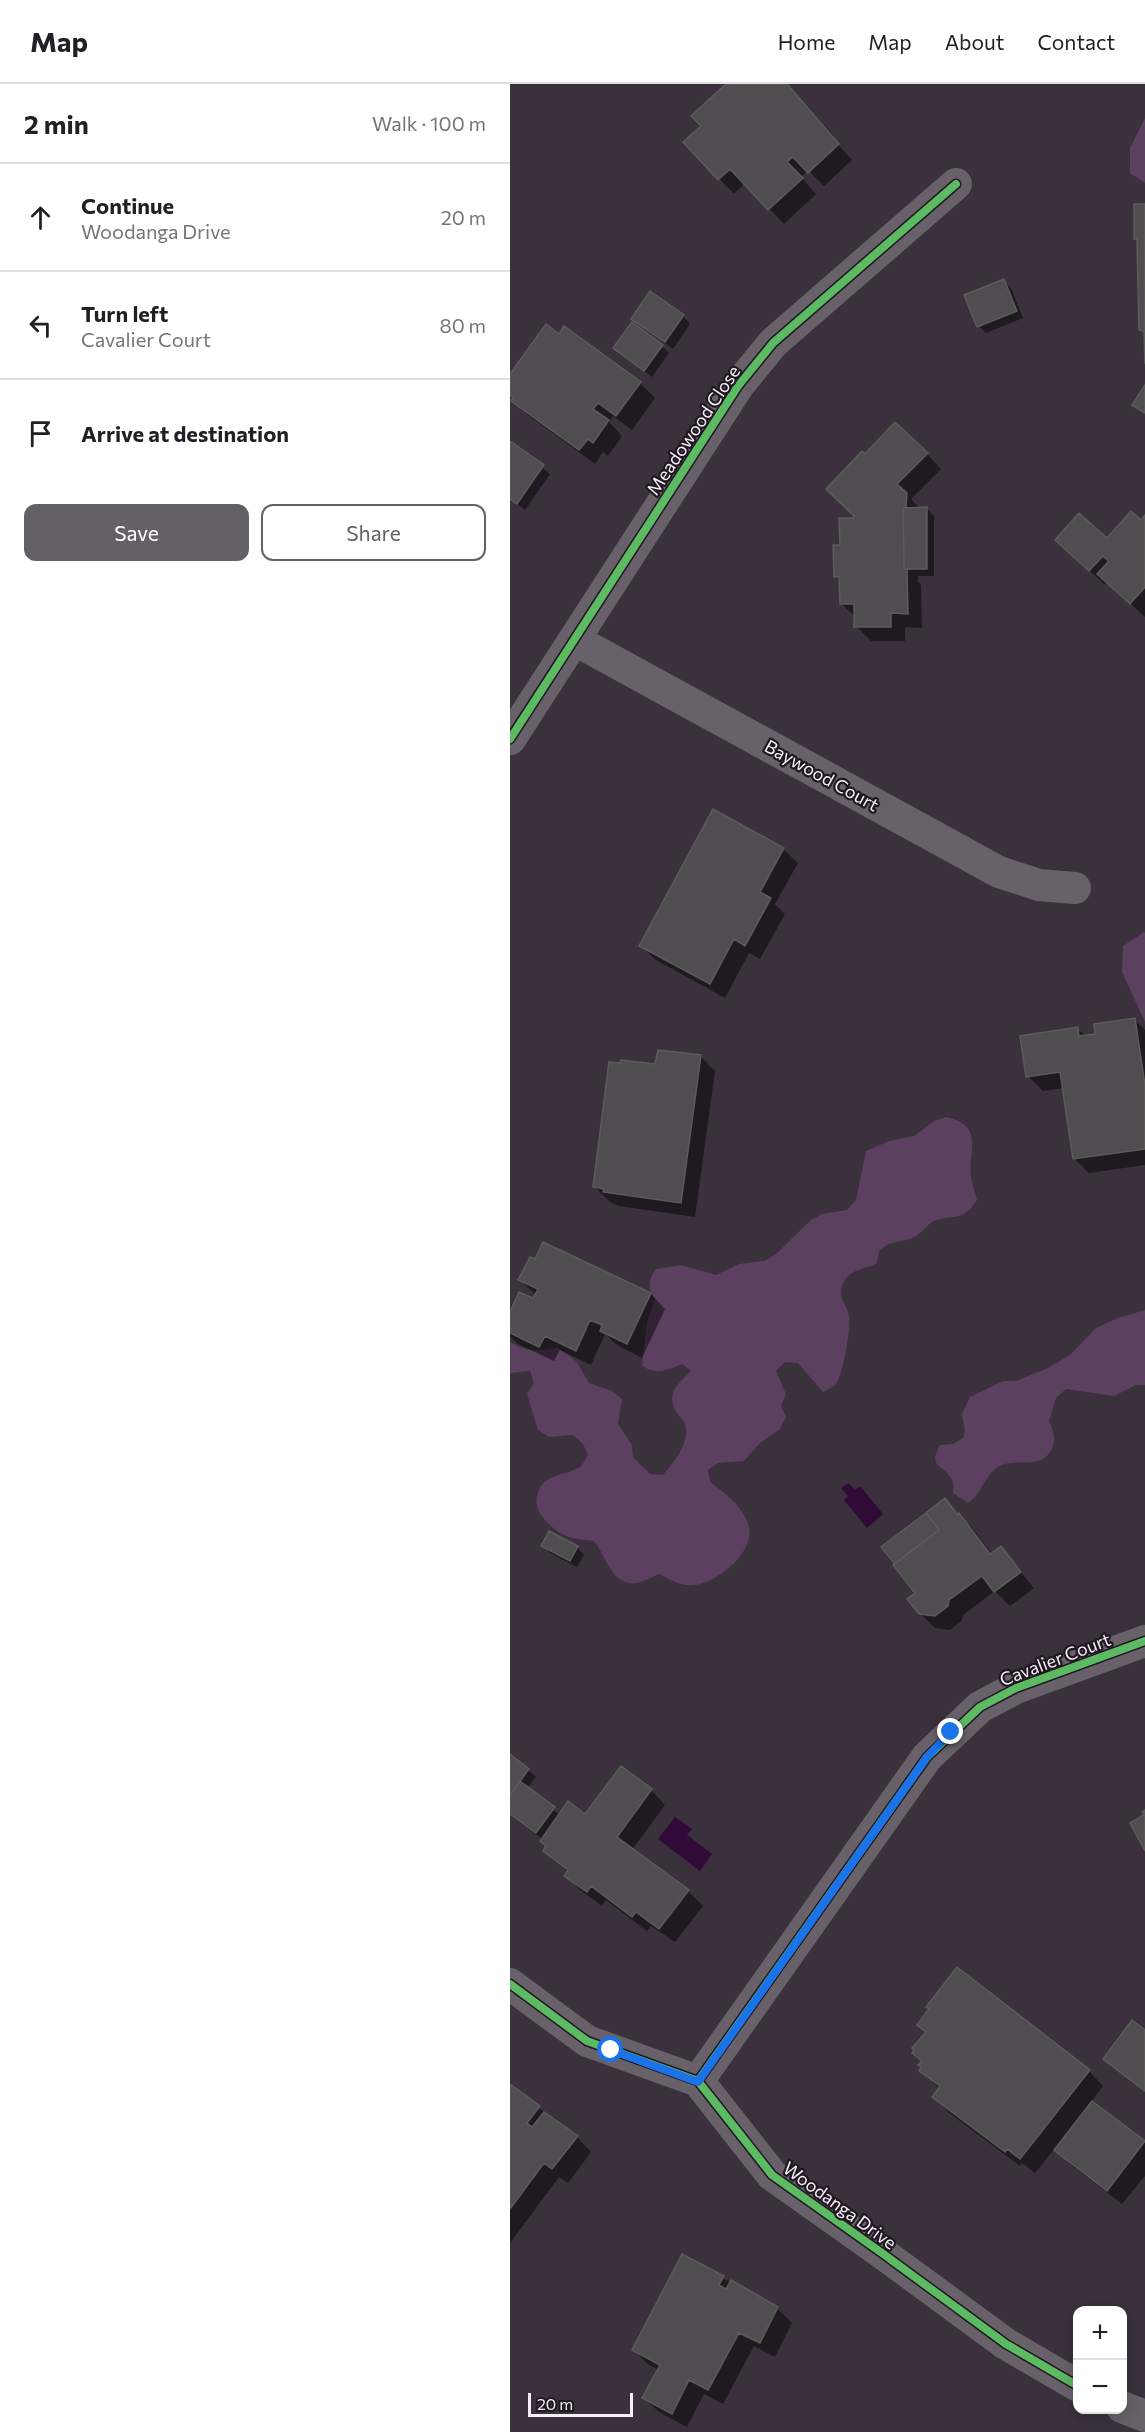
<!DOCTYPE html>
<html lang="en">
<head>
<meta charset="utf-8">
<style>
	body { margin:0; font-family:Commissioner,sans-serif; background:#f6f6f6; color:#202124 }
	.controls { position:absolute; right:18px; bottom:18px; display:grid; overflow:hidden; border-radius:12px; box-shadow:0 3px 15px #0003 }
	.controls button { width:54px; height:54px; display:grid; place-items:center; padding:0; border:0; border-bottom:2px solid #e0e0e0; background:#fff; color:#202124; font:30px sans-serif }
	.scale { position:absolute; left:18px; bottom:15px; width:105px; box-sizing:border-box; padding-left:6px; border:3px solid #f8eefa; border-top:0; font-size:16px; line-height:21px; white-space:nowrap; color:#f8eefa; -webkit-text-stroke:4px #201821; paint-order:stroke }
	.stop { position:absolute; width:18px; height:18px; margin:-14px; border:4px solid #1a73e8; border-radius:50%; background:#fff }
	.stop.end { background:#1a73e8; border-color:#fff; box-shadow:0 2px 6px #0008 }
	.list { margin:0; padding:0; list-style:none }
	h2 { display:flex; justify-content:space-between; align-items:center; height:78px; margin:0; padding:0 24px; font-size:26px }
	h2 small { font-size:20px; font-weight:400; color:#757577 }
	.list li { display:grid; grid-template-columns:39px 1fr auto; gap:18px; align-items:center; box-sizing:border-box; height:108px; padding:0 24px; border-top:2px solid #e0e0e0 }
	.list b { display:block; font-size:22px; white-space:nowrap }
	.list p { margin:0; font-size:20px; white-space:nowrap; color:#757577 }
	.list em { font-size:20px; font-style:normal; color:#757577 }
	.actions { display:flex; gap:12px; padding:18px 24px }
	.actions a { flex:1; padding:14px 0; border:2px solid #646067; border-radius:12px; text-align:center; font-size:21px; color:#646067 }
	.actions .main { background:#646067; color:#fff }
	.icon { flex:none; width:33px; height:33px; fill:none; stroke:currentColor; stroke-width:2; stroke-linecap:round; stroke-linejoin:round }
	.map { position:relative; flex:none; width:635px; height:2348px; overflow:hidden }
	header { display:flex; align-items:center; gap:36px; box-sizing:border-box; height:84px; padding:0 30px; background:#fff; border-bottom:2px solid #e0e0e0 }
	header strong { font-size:28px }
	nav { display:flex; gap:33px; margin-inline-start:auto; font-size:21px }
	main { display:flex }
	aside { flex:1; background:#fff }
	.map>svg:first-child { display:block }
	.green { fill:#5b405f }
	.water { fill:#300b37 }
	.shadow { fill:#0007; fill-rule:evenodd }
	.building { fill:#504d50; stroke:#5c5b5b; stroke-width:1.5 }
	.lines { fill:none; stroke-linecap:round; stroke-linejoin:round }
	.street { stroke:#69616a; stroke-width:32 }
	.cycleway-casing { stroke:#201821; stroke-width:11 }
	.cycleway { stroke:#5cba63; stroke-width:8 }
	.route { stroke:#1a73e8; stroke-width:8 }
	.labels { text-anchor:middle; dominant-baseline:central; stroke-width:4.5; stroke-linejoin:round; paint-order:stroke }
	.street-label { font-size:18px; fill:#f8eefa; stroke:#201821 }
</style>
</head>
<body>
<header>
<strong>Map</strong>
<nav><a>Home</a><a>Map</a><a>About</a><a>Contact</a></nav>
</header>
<main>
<aside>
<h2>2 min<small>Walk · 100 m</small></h2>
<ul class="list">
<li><svg class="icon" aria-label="ahead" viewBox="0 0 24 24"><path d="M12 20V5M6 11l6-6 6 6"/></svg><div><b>Continue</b><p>Woodanga Drive</p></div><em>20 m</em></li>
<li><svg class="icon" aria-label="left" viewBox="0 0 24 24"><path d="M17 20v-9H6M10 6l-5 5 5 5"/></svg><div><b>Turn left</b><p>Cavalier Court</p></div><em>80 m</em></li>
<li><svg class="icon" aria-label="arrive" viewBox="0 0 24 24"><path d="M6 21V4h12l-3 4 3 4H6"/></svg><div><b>Arrive at destination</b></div></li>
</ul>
<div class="actions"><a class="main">Save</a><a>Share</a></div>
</aside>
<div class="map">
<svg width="635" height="2348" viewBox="0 0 635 2348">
	<rect width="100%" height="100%" fill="#3a313c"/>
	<path class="green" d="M635,34V99L620,89V64Z
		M634,848L635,849V938L612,888L613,862Z
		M436,1033C475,1042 458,1065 461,1093C462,1101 465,1108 467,1116C451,1141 442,1128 422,1138C416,1142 411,1150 404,1153C390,1160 384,1154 369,1167L367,1179C357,1185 341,1185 335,1196C325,1213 337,1219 339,1232C341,1245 333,1292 325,1301C322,1304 317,1306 313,1308L288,1279L275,1278L266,1287L276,1310L271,1322L276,1333L270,1345L250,1359L234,1377L208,1379L198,1386L200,1398C216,1410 234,1423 239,1443C245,1468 207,1499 184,1501C171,1503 160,1495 149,1490C142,1493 133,1498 126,1499C101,1502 96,1471 84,1457C59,1454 52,1454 34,1435C29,1429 25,1421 27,1413C31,1389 53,1393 70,1383C73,1381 75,1375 78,1371L73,1360L63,1351L39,1353L28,1346L17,1310L24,1299L20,1287L0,1289V1258C19,1269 27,1267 48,1264L67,1278L79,1299L102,1307L112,1315L108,1340L122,1361L123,1373L140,1390L153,1391C163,1379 177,1363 176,1346C176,1336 169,1334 165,1326C156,1308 170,1298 181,1287L172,1280C159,1286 144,1292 132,1281L137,1238L145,1215C137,1202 138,1196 146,1185L171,1181L206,1191L229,1180L254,1177L265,1171L301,1136L312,1130L337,1126L346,1116L356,1067L379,1057L404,1052L424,1037Z
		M635,1226V1301H626L604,1312L556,1305L546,1314L539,1337C544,1348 547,1357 540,1368C529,1386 504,1373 488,1383C474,1392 471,1411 458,1419L443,1409C443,1404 444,1398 441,1394C434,1381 417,1384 430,1361L443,1360L453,1354L455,1348L452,1330L460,1313L493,1297H506L538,1284L560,1271L586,1244L608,1234Z"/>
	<path class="water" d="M339,1399L345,1406L350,1402L373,1430L357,1444L334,1416L338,1412L331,1404Z
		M165,1733L182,1745L177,1751L202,1770L190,1787L148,1755Z"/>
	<path class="shadow" d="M218,0H276L323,51L321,53L342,76L314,102L298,86L291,93L306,110L274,140L235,99L224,110L175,59L193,42Z
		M493,197L501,204L513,234L476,249L469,242Z
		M173,232L180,240L163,265L123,235Z
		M55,245L130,299L145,314L122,346L103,332L99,338L112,352L98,372L93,368L85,380L18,331L0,312V293L49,252Z
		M152,262L159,269L142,293L105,264Z
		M0,359L40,390L15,426L0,415Z
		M417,370L431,385L401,415L410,425L416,424L424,432V492H408V498L411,501L412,544L395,543V557H361L346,542V534L331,519V498L325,493L331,462L345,436L355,372Z
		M635,434V533L597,498L595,501L547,456H597L631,438ZM587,467L600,476V481Z
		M273,765L288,779L265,820L275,830L250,875L239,869L215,914L146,876L131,862Z
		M624,935L635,946V1081L579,1089L565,1075L554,1004L533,1007L518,992L568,945L576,953L587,951Z
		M190,972L205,987L185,1133L109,1122L100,1118L85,1103L147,982Z
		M33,1160L141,1210L155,1225L132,1274L107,1261L95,1250L81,1281L50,1266L44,1277L8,1260L0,1252V1232L24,1216L26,1211L10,1196L26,1177Z
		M435,1416L464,1446L482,1470L490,1464L524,1504L500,1522L485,1507L453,1531L452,1536L440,1546L425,1544L410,1529L407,1510Z
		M33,1462L67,1463L74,1471L67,1483L40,1469Z
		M0,1672L26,1693L17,1705L50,1731L76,1732L141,1706L155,1721L122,1766L178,1807L193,1822L165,1858L141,1842L137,1847L96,1816L92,1822L70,1806L56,1791L58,1788L34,1767L38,1762L33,1755L0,1731Z
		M409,1941L579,1987L593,2002L581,2018L635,2059V2092L612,2120L561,2081L545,2064L525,2089L512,2079L510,2082L438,2028L424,2013L430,2005L411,1986L417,1949Z
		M0,2002L67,2053L81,2068L58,2099L49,2093L0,2159Z
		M172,2172L267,2224L282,2239L265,2273L244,2262L213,2320L194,2310L177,2343L149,2328L134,2314L149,2286L139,2281L124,2266Z"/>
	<path class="building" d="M216,0H277L329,60L298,89L283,73L277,78L293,94L258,126L220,85L208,96L173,58L191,42L181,32Z
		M624,120H635V280L634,247L629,246L627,155H624Z
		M494,195L507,227L467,243L454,211Z
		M140,207L174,231L155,258L121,235Z
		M122,238L153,261L134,287L103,264Z
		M36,240L49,250L54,242L131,298L106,332L88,319L83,325L99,336L83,359L78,355L69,366L1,317L3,314L0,311V290Z
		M635,301V329L622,321Z
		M385,338L418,369L387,400L397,409L396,424H393L394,485H397L398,530L381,529V543H344V520H330L329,493H324L323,461H330L329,434H344V432L316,405L352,367L355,370Z
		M0,357L34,381L7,420L0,415Z
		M417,423V485H394L393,424Z
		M621,427L631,436L635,431V503L620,520L587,490L599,477L593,472L579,487L545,456L569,429L597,454Z
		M203,725L274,764L250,808L261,814L235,862L224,855L200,900L129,862Z
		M625,934L635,1001V1065L563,1075L550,988L516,993L510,952L568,943L569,952L585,950L584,940Z
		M148,966L191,971L171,1119L93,1108L94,1105L83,1103L99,978L110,979L111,976L145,980Z
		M33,1158L141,1209L117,1260L90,1247L92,1241L80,1236L66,1267L35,1252L29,1263L0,1249V1228L9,1208L23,1214L28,1205L8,1196L20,1173L25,1175Z
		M435,1414L448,1431L449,1429L480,1470L491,1462L511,1488L484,1508L472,1492L439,1516L438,1522L425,1532L409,1530L397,1515L405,1509L383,1481L429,1446L416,1429Z
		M416,1429L429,1446L385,1480L371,1463Z
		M39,1447L68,1462L60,1477L31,1462Z
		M0,1670L19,1685L0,1711Z
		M111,1682L142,1705L107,1753L179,1806L149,1845L126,1828L122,1833L81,1802L77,1808L54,1792L58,1786L33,1767L36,1762L30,1757L58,1717L75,1730Z
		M10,1697L45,1723L26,1749L0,1730V1711Z
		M635,1726V1767L620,1739L634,1731L632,1728Z
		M447,1883L580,1986L510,2075L497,2065L495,2068L422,2013L430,2002L409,1987L411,1983L408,1981L412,1977L402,1969L404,1966L402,1964L416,1948L407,1941L419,1925L416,1923Z
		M622,1936L635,1946V2007L593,1975Z
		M0,2000L30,2022L17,2039L22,2043L34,2028L68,2052L42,2085L34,2079L0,2125Z
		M582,2017L635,2057L597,2107L544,2066Z
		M172,2170L214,2192L209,2201L216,2205L221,2196L268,2223L250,2259L229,2249L198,2306L179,2296L162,2330L132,2314L150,2281L122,2266Z"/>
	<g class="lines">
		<path class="street" d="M65,556L489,788L529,801L565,804
			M0,655L228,302L263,259L446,100
			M0,1900L77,1957L188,1997L262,2091L372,2169L496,2260L568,2302
			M188,1997L417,1673L470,1623L506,1604L635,1557
			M612,2323L635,2332"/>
		<defs>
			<path id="cycleway" d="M0,655L228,302L263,259L446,100
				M0,1900L77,1957L188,1997L262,2091L372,2169L496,2260L568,2302
				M188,1997L417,1673L470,1623L506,1604L635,1557"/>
		</defs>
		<use href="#cycleway" class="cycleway-casing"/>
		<use href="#cycleway" class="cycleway"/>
	</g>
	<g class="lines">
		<path class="route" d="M101,1966L188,1998L417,1673L441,1648"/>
	</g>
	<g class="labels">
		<g class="street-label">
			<text transform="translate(183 346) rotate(-56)">Meadowood Close</text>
			<text transform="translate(312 691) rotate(29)">Baywood Court</text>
			<text transform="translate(545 1575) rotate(-21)">Cavalier Court</text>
			<text transform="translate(330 2121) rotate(36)">Woodanga Drive</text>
		</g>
	</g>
</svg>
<div class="controls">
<button>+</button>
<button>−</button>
</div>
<div class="scale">20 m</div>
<div class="stop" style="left:101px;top:1966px"></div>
<div class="stop end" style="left:441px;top:1648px"></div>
</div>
</main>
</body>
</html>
